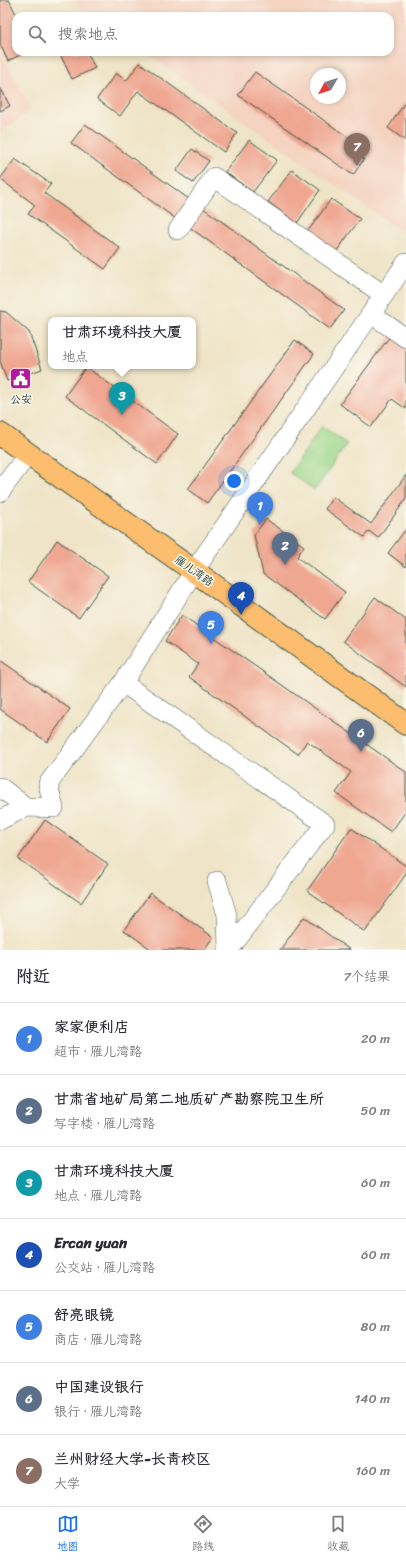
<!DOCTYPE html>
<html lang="zh">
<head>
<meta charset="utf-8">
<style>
	body { margin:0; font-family:Sriracha,"LXGW WenKai TC",sans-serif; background:#f7f7f7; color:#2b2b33 }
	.compass { position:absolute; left:310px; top:68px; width:36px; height:36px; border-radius:50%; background:#fff; box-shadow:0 2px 6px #0003; rotate:231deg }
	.you { position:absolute; left:234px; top:481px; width:14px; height:14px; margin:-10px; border:3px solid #fff; border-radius:50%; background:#1a73e8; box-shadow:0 0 0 6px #1a73e833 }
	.badge { display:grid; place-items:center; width:26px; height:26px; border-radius:50%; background:#1a73e8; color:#fff; font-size:13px; font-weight:700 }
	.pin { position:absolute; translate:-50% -33px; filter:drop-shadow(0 1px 2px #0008) }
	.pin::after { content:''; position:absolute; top:21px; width:14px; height:12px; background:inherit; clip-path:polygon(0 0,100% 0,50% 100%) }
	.popup { position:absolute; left:48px; top:317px; width:148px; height:52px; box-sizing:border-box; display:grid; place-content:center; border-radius:8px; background:#fff; filter:drop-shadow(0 1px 3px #0005); font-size:13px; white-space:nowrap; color:#7c7c81 }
	.popup b { font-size:15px; color:#2b2b33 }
	.popup::after { content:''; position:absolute; left:50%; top:100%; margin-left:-8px; border:8px solid transparent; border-top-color:#fff }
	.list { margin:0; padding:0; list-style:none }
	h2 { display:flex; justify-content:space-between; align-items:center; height:52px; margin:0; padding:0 16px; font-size:17px }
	h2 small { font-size:13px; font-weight:400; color:#7c7c81 }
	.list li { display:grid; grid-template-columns:26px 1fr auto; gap:12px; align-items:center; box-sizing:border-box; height:72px; padding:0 16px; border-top:1px solid #e1e1e2 }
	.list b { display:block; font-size:15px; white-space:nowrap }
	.list p { margin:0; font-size:13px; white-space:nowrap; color:#7c7c81 }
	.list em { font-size:13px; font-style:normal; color:#7c7c81 }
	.icon { flex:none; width:22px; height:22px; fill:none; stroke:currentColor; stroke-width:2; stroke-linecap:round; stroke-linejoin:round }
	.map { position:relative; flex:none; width:406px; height:950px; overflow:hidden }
	.search { position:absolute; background:#fff; box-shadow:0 2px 6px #0003; left:12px; right:12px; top:12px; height:44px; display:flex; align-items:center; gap:10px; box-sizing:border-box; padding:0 14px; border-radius:12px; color:#7c7c81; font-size:15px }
	.sheet { height:556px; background:#fff }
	nav { display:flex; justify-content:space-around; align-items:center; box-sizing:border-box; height:56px; border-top:1px solid #e1e1e2; background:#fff; font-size:11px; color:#7c7c81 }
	nav a { display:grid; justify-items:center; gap:2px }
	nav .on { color:#1a73e8 }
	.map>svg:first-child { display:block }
	.built { fill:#f4d3c1; fill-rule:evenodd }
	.green { fill:#9dd88b; stroke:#5e8a60 }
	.building { fill:#efa792 }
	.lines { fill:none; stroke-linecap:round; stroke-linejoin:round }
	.minor-casing { stroke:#3e564a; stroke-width:20 }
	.major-casing { stroke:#3e564a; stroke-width:24 }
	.minor { stroke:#fff; stroke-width:19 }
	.major { stroke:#fcbd6e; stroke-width:22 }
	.labels { text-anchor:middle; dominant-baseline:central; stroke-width:3; stroke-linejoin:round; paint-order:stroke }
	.poi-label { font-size:11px; fill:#1f3d34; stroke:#fbf7ec }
	.street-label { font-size:11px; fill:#1f3d34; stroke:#fbf7ec }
</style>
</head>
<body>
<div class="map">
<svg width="406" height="950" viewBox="0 0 406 950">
	<rect width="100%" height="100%" fill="#fbf7ec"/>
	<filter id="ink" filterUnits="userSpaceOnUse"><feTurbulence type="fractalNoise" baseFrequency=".025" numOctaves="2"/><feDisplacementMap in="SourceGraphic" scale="8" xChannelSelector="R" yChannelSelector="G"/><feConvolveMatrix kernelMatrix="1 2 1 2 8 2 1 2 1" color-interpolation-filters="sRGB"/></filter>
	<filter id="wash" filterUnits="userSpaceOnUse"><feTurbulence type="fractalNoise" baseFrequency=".012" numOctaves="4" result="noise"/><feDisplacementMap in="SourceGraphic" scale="16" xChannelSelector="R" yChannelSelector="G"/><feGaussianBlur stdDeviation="0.9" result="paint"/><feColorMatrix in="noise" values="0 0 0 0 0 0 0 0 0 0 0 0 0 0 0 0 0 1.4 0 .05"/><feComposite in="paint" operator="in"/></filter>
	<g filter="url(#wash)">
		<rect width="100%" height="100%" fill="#efe4c7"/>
		<path class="built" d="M76,0H406V235L145,52H390V16H94L79,6ZM316,74H340V98H316Z
			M0,51L31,109L0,134Z"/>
		<path class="green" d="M322,426L347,444L315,490L290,473Z"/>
		<g id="blocks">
			<path class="building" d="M0,0H9L17,16L16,52H26L8,61L0,44Z
				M59,52H87L95,68L72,79Z
				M140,63L237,133L224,152L138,91L120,116L97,99L116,73L126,81Z
				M255,72L362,147L357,154L364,159L353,175L238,95Z
				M0,87L10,106L0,111Z
				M406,101V141L388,128Z
				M85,124L193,202L179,221L71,143Z
				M249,140L277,160L253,192L225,172Z
				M192,149L209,161L193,183L176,171Z
				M15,159L51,184L44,193L120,248L105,269L28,214L35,205L0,179Z
				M292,170L320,190L297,223L268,202Z
				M331,199L360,219L336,252L308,231Z
				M199,205L344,310L330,329L185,224Z
				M0,311L6,312L29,332L42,369L7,381L0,361Z
				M391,335L406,346V409L392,399L371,427L340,404Z
				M295,340L314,354L207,503L188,489Z
				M86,367L178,434L157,464L65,396Z
				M406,475V499L378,538L369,531L364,537L325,509L333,497L371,524Z
				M266,519L304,546L297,557L345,592L325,619L263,574L254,535Z
				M406,529V567L388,553Z
				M57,540L108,576L79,618L28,582Z
				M375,597L406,620V687L343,641Z
				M182,615L406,772V811L391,832L336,793L351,772L307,741L298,754L189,677L198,664L165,641Z
				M0,660L70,709L47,742L0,709Z
				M45,820L108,864L81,903L18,859Z
				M351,828L406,866V874L365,932L307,891Z
				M150,893L213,937L204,950H152L124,930Z
				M304,917L350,950H280Z"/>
		</g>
	</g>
	<g filter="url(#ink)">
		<use href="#blocks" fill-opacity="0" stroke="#3e564a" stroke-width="1"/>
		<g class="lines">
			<defs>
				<path id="minor" d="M178,230L214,177L384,295
					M371,314L406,338
					M0,492L28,454
					M123,683L325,824L229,950
					M0,787L26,807
					M0,820L26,807L54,808L48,784L123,683L194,571L406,263
					M217,881L227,915L228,950"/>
				<path id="major" d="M0,434L194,571L406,724"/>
			</defs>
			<use href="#minor" class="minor-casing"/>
			<use href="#major" class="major-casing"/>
			<use href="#minor" class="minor"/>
			<use href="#major" class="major"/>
		</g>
	</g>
	<defs>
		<symbol id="civic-square" viewBox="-11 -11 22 22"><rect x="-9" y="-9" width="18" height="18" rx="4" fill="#b5179e" stroke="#fbf7ec"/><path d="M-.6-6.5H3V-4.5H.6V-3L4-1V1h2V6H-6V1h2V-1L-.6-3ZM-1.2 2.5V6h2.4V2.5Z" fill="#fff"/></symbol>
	</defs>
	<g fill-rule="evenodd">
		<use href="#civic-square" x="8" y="366" width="25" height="25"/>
	</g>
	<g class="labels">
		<g class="poi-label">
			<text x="21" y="399">公安</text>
		</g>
		<g class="street-label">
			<text transform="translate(194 571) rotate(35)">雁儿湾路</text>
		</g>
	</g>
</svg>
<svg class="compass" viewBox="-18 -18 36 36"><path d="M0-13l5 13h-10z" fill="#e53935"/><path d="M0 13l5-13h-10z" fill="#7c7c81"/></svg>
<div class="you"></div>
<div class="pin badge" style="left:260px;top:525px;background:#3f7fe0">1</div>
<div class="pin badge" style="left:285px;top:565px;background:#5c6f8a">2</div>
<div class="pin badge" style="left:122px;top:415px;background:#0f9aa8">3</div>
<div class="popup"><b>甘肃环境科技大厦</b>地点</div>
<div class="pin badge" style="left:241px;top:615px;background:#1a4fb4">4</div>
<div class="pin badge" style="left:211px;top:644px;background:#3f7fe0">5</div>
<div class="pin badge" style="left:361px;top:752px;background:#5c6f8a">6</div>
<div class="pin badge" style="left:357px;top:166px;background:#8d6e63">7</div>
<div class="search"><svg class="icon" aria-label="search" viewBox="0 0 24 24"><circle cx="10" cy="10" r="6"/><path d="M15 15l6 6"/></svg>搜索地点</div>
</div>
<section class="sheet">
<h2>附近<small>7个结果</small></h2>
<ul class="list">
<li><span class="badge" style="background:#3f7fe0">1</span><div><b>家家便利店</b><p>超市 · 雁儿湾路</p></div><em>20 m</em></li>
<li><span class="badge" style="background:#5c6f8a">2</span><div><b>甘肃省地矿局第二地质矿产勘察院卫生所</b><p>写字楼 · 雁儿湾路</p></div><em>50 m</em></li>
<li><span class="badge" style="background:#0f9aa8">3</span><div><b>甘肃环境科技大厦</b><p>地点 · 雁儿湾路</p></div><em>60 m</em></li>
<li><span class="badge" style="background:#1a4fb4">4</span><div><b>Ercan yuan</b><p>公交站 · 雁儿湾路</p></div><em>60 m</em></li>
<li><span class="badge" style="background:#3f7fe0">5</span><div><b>舒亮眼镜</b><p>商店 · 雁儿湾路</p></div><em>80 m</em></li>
<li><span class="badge" style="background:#5c6f8a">6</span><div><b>中国建设银行</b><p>银行 · 雁儿湾路</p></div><em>140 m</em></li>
<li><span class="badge" style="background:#8d6e63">7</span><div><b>兰州财经大学-长青校区</b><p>大学</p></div><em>160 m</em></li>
</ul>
</section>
<nav>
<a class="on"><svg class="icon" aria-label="map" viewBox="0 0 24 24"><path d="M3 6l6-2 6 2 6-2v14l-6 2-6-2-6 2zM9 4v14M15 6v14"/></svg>地图</a>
<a><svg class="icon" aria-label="directions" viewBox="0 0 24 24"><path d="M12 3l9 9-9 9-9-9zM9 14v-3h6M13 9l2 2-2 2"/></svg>路线</a>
<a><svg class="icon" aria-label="saved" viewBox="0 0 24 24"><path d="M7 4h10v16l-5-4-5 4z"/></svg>收藏</a>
</nav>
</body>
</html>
